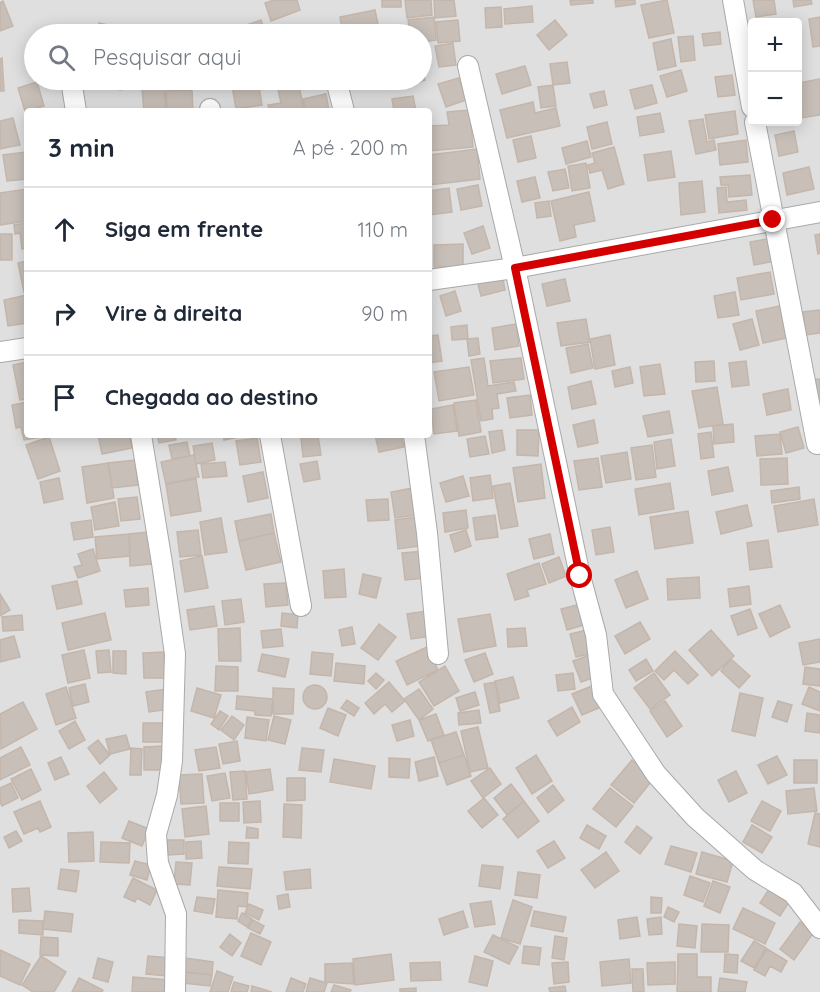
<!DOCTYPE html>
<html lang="pt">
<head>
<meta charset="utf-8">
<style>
	body { margin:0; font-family:Quicksand,sans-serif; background:#f2f2f3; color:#1f2937 }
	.controls { position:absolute; right:18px; top:18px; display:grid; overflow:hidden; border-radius:6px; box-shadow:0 3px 15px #0003 }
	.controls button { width:54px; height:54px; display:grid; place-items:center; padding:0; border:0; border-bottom:2px solid #e0e1e3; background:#fff; color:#1f2937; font:30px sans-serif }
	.stop { position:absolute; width:18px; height:18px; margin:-14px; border:4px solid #d40000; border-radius:50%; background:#fff }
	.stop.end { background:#d40000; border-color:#fff; box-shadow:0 2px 6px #0008 }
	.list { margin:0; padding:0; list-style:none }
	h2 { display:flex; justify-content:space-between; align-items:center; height:78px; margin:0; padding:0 24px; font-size:26px }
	h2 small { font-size:20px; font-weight:400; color:#747a83 }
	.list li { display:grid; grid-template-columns:39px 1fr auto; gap:18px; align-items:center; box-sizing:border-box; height:84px; padding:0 24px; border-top:2px solid #e0e1e3 }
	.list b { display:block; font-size:22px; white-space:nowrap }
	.list em { font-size:20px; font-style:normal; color:#747a83 }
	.icon { flex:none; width:33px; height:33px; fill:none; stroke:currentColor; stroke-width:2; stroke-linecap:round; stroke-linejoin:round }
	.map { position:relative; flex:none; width:820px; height:992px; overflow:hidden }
	.search { position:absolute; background:#fff; box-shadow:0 3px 15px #0003; left:24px; top:24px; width:408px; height:66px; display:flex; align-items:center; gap:15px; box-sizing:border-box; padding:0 21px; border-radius:33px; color:#747a83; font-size:22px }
	.panel { position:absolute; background:#fff; box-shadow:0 3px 15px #0003; left:24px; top:108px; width:408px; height:330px; border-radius:6px }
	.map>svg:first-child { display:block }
	.residential { fill:#e0dfdf; fill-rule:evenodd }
	.building { fill:#c7bfb8; stroke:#c4b6ab; stroke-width:1.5 }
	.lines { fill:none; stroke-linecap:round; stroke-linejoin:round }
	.minor-casing { stroke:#a9a9a9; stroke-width:22 }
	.minor { stroke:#fff; stroke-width:20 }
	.route { stroke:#d40000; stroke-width:8 }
</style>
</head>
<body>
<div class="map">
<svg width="820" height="992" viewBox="0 0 820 992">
	<rect width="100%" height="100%" fill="#f2efe9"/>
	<path class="residential" d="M0,0H820V992H0ZM752,22H798V122H752ZM34,34H422V80H34ZM27,111H429V435H27Z"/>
	<path class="building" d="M274,0H297L300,10L271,21L265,3Z
		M382,0H401V7H382Z
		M405,0H431L432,15L407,18Z
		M434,0H454L456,16L435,18Z
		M570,0H593V3L571,5Z
		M615,0H635V4L616,7Z
		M667,0L674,33L649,38L641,5Z
		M753,0H774L776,14L756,17Z
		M793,0H811L812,4L794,7Z
		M3,1L13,26L0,31V3Z
		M532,6L533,22L505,24L504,9Z
		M501,7L502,27L486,28L485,8Z
		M375,10L380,34H343L340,17Z
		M434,17L436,40L422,42V34H410L408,20Z
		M820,17V46L813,47L809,19Z
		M261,20L266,34H240L238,28Z
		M458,20L460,41L438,43L436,22Z
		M555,20L567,35L549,50L537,35Z
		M99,23L113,26L112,34H97Z
		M720,32L721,44L704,46L702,34Z
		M693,36L695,60L681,62L678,37Z
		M671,39L676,66L658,70L653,43Z
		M453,43L456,65L439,67L435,46Z
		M2,58L4,91H0V59Z
		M567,62L570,83L553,85L550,64Z
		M525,66L531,85L502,94L496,74Z
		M422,70L425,80L408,86L406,80H422Z
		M681,70L687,91L667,97L660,76Z
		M732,75L735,95L718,97L715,77Z
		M459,78L466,100L446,107L438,84Z
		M820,79V115L801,118L798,83Z
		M119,80H137L138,87L120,90Z
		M154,80H188L155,85Z
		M231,80H258L262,105L236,109Z
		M276,80H298L304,111H270L268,105L281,103Z
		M356,80H378V82L358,87Z
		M37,82L44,106L25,111L18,88Z
		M553,85L556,106L541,108L538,87Z
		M652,85L657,103L635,109L630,90Z
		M164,87L166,111H144L142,89Z
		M192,90L193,111H167L166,91Z
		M604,91L607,105L594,108L590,94Z
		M326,94L329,110L306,111L303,99Z
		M413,96L416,111H394L392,99Z
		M533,102L535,113L556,108L560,126L507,138L500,110Z
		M470,110L473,147L429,151V126L449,125L447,112Z
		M735,111L738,134L709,139L705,115Z
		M660,113L664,132L640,136L637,117Z
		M13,118L20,145L0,149V121Z
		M703,119L707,142L714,140L716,150L696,154L689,121Z
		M607,122L612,144L592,149L587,127Z
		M794,131L798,152L779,156L775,135Z
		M531,136L536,158L518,162L513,140Z
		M746,140L748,162L720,165L718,144Z
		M587,141L591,157L566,164L562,148Z
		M614,147L624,184L608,189L602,170L590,173L588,165L595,163L592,153Z
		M477,149L480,179L429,185V155Z
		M671,151L675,177L648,181L644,155Z
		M26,152L27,179L7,181L3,155Z
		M586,163L590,188L572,191L568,166Z
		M809,167L814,189L787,195L783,173Z
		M565,169L569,188L553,191L548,172Z
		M750,175L752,195L729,197L728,185H721L720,177Z
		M535,177L540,198L522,202L517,181Z
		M702,181L705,212L681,215L679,183Z
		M478,185L482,206L461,210L457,189Z
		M726,187L727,202L746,200L747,210L719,213L717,188Z
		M449,188L452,212L429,215V191Z
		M27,189V221L0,225V193Z
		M589,192L595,221L574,225L576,237L560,241L551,201Z
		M549,201L551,216L537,218L535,203Z
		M27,223V248L22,249L20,233L15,234L14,225Z
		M483,226L490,248L472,254L464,233Z
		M0,234H12V260H0Z
		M820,234V253L818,254L815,235Z
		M772,238L776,261L754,265L750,242Z
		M463,244V267H434V245Z
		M27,261V291L24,292L18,263Z
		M770,272L774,294L741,300L737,278Z
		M502,274L505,290L481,296L477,280Z
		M565,279L570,301L547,306L542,284Z
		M455,291L461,311L446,316L440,296Z
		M735,292L739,315L718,318L714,296Z
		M27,295V323L8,326L4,300Z
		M780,306L787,338L763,343L756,311Z
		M820,310V333L806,335L803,312Z
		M586,319L590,342L561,346L557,323Z
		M752,319L759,345L740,350L733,324Z
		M516,324L519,346L495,350L492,328Z
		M467,325L468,339L452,340L451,327Z
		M438,335L442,361L429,363V336Z
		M610,335L615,365L595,369L590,339Z
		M478,338L480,354L469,356L467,339Z
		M588,344L593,368L571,373L566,348Z
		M484,358L488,386L514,382L516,391L497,394L499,408L492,409L493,419L481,421L471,360Z
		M521,358L524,379L493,383L490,361Z
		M714,361L715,381L696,382L695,362Z
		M746,361L749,385L732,387L729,363Z
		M27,362V399L20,400L13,365Z
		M660,364L665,394L644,396L640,367Z
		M469,367L474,395L439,401L434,372Z
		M630,367L633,383L615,387L612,371Z
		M820,379V409L812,380Z
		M591,381L596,404L572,409L568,387Z
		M717,387L723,424L699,428L692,391Z
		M788,389L791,410L767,415L763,394Z
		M530,395L532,415L510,418L507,398Z
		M476,400L481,432L459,436L454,403Z
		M27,402V435H53L24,440L21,427L16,428L12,405Z
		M453,405L457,431L434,434L431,409Z
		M669,411L673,433L648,437L643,416Z
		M594,420L598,443L578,447L573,425Z
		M733,424L734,442L714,444L713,426Z
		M798,427L804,448L786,453L780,432Z
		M502,430L505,450L492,453L489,432Z
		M517,430H539L538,456L517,455Z
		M711,432L714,457L701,459L698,434Z
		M780,434L782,454L757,456L755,436Z
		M98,435H129L132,448L102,454Z
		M157,435H175L176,440L159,443Z
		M223,435H247L224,440Z
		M375,435H401L404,447L379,452Z
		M318,436L321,455L303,457L301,438Z
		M485,436L489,454L470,457L467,439Z
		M49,437L60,471L38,479L26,445Z
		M257,438L261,462L240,465L236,441Z
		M671,439L675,466L657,469L654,442Z
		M187,442L190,456L172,459L169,445Z
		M212,443L215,460L196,464L193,446Z
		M652,445L656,477L636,480L631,448Z
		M627,452L631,479L606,483L601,456Z
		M194,455L199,477L166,484L161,462Z
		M598,458L602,487L579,490L574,461Z
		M787,458L788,484L761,485L760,459Z
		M135,460L138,485L112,488L108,463Z
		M317,461L320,479L304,482L300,464Z
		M225,462L227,476L203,478L201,464Z
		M108,463L114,498L87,503L82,467Z
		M541,464L545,498L518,502L513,468Z
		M728,467L733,491L712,495L708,471Z
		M263,472L268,498L248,502L243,476Z
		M490,475L493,498L473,501L470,478Z
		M463,476L469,496L446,502L440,483Z
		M59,478L63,499L44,503L40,482Z
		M196,479L201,511L171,516L166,484Z
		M510,483L518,526L501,529L493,486Z
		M670,483L674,509L639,515L635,489Z
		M799,487L800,499L772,503L771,491Z
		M413,488L416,515L395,518L391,492Z
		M137,497L140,519L121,521L118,499Z
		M388,499L389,520L368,521L366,500Z
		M814,499L818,525L778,532L774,506Z
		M115,502L119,526L95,530L91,507Z
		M747,505L752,526L721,534L716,512Z
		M466,510L468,528L445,532L443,513Z
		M688,511L693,543L655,549L650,517Z
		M271,514L274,533L239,541L235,521Z
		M495,515L498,537L476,540L473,518Z
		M416,517L419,546L398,549L395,520Z
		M221,518L227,552L205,555L200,522Z
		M91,520L93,537L74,540L71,523Z
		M610,527L614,552L596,555L592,530Z
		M198,530L201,555L180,557L177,532Z
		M466,530L471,546L455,552L450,535Z
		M149,532L152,564L130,566L129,534Z
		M274,533L281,562L246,570L239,541Z
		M129,534L130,556L97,559L95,537Z
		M550,534L554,554L534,559L529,539Z
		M768,540L772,567L750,570L747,543Z
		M93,549L100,571L78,578L74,567L82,565L78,554Z
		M424,551L426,578L405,580L402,553Z
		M202,556L208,588L185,592L180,561Z
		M559,557L566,576L549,583L542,564Z
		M539,563L546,584L527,590L529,596L515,600L507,574Z
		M344,569L346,597L325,598L323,571Z
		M637,571L648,599L626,608L615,580Z
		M363,574L381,578L376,598L359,594Z
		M699,577L700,598L668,600L667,579Z
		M77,581L82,604L57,609L52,586Z
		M286,583L288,605L266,607L264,584Z
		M749,586L751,604L730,607L728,589Z
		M148,588L149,605L126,607L124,590Z
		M0,594L10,610L0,616Z
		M241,599L244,622L225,625L222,601Z
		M581,604L587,624L567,630L561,609Z
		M780,605L790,627L770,637L759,614Z
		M214,606L217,626L190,630L187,610Z
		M750,609L757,628L738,635L731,616Z
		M427,611L431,636L411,639L407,614Z
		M105,613L111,640L68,650L62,623Z
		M282,613L298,615L297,628L281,626Z
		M490,614L496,646L464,652L458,619Z
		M22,615L23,630L3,631L2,617Z
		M640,622L650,639L625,654L615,636Z
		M379,624L396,637L378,660L361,648Z
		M352,627L355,644L342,646L339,630Z
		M240,628L241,661H219L218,629Z
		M525,628L527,646L508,647L507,629Z
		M281,629L283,646L263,648L261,631Z
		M587,630L593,653L576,657L570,634Z
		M711,630L734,656L712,676L689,650Z
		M14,636L20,657L0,662V640Z
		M820,639V662L803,665L799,643Z
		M427,647L438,670L407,685L396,661Z
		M84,650L90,678L68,683L62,655Z
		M109,650L111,672L98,673L96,651Z
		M113,651H126V674L113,673Z
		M675,651L698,675L688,684L674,670L664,680L655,671Z
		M164,652L165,678H144L143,653Z
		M312,652L333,654L331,676L310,674Z
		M485,653L493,674L474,682L465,660Z
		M262,654L289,659L285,677L258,671Z
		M590,655L598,676L581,682L573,661Z
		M646,659L653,671L636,681L629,670Z
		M731,659L750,676L739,688L721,671Z
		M336,663L365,666L364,684L334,681Z
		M216,666L238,667V691H215Z
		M445,666L459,691L434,706L419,682Z
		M805,667L820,669V686L803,684Z
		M376,673L384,680L376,689L368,681Z
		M573,673L575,689L558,691L556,675Z
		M654,673L670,695L650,709L634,688Z
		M513,677L519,698L500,703L495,681Z
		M389,682L405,701L392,712L385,704L374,714L365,703Z
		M495,682L500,711L490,713L484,684Z
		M85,684L89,702L73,706L69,688Z
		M303 697a12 12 0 1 1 24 0a12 12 0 1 1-24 0Z
		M592,686L601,707L582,715L572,694Z
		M66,687L76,718L56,725L46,694Z
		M809,687L820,692V711L802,704Z
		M197,688L221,695L214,718L191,711Z
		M273,688L294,689L293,714H273Z
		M167,689L170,709L149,712L146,692Z
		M419,689L433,709L419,720L404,699Z
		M475,692L479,705L460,711L456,698Z
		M740,693L763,698L755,736L732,731Z
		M237,696L273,699L271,716L255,715V711L236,709Z
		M347,700L359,708L354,716L341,708Z
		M665,701L682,726L667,737L650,711Z
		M778,701L792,705L787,722L772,717Z
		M23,702L37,729L1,749L0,714Z
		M572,707L580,722L557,736L548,721Z
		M328,708L346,715L338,736L320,728Z
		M479,710L481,723L459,725L458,713Z
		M220,711L228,716L219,730L211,724Z
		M807,713L820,715V733L805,731Z
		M436,714L444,735L428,741L419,720Z
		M232,716L244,725L234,740L221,730Z
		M274,716L291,720L285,744L268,740Z
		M247,717L269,720L266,741L245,738Z
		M410,720L414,736L397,741L392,725Z
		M75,721L85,740L69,749L59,731Z
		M143,723H166L165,742H143Z
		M478,727L488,768L470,772L461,731Z
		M456,732L464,755L439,763L431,740Z
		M126,735L130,749L110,754L106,739Z
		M98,740L110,755L100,764L88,748Z
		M237,741L240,761L223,764L219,744Z
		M162,746V770H144V747Z
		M21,747L30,765L0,780V758Z
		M216,747L220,768L199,771L195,750Z
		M131,748L142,749L141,775H130Z
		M302,748L324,750L321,772L299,770Z
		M464,755L471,776L447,785L439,763Z
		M536,755L552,781L532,794L516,768Z
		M777,756L787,775L768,784L758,765Z
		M61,757L69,774L55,780L48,763Z
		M434,757L438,776L419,781L415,762Z
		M389,758L410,759L409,778L389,777Z
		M334,759L375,766L371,789L330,782Z
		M632,760L654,778L634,803L611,785Z
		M794,760H817V783H794Z
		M490,768L501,784L483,798L471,781Z
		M31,769L41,790L22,800L11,779Z
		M270,769L273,790L249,794L246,772Z
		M245,771L247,799L233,800L230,772Z
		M736,771L747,793L729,802L718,780Z
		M104,772L117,789L100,803L87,786Z
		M225,773L230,798L212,801L207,776Z
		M202,774L204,803L181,804L179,775Z
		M287,778H305V800L287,801Z
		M11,783L18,798L2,806L0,802V788Z
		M511,784L524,801L507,815L494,798Z
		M553,785L564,800L548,813L537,798Z
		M610,788L633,806L616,827L593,809Z
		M814,788L817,811L788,814L786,791Z
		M484,798L498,815L482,828L468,811Z
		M40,801L51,827L40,832L38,828L24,834L14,812Z
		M260,801L261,822L244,823L243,802Z
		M524,801L539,821L518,838L503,819Z
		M762,801L781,811L770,831L751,821Z
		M220,803H239V821H220Z
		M284,804L302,805L301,838L283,837Z
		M206,806L209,834L185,837L182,809Z
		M815,813L820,814V847L808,844Z
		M129,821L149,829L142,846L122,838Z
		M587,825L606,836L599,849L580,838Z
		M752,825L772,837L762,853L743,842Z
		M637,826L652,838L640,854L625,842Z
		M247,827L258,829V838H246Z
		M16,831L22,841L9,848L4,837Z
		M93,832L94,861L69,862L68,833Z
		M167,840H184V854L168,855Z
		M201,841L202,858L186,859V842Z
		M554,841L565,858L548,868L537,851Z
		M101,842L130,843L129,863L100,862Z
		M229,842L249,843L248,864L228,863Z
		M671,846L697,853L691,872L665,864Z
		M606,852L619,871L595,888L581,870Z
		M702,852L733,861L727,882L696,874Z
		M135,861L151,865L147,880L130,875Z
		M176,862L192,863L190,885L174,884Z
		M482,865L503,867L500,889L479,886Z
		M219,867L252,869L250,889L217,886Z
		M61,869L79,871L76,892L58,889Z
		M310,869L311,888L286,890L284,872Z
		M518,872L540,875L537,898L515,895Z
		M690,876L710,883L703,902L684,895Z
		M133,878L157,890L150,905L137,898L135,902L124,897Z
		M713,881L730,887L720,913L704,906Z
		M771,886L791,899L780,916L760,903Z
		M29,888L31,911L13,912L12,889Z
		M218,890L248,893L247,907L238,906L237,919L216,917Z
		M288,894L290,907L279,909L277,896Z
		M197,897L215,899L212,914L194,911Z
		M651,897L662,898L661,913H651Z
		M513,900L532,907L520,944L501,938Z
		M491,901L495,924L475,927L470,904Z
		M249,904L263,910L259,920L245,913Z
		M668,907L679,912L674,922L664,917Z
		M743,908L775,923L765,944L733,929Z
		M45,911L73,914L71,932L43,929Z
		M463,911L468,927L444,935L439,919Z
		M534,911L566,917L563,932L531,926Z
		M242,913L252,919L247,927L238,921Z
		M637,917L640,936L620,939L618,920Z
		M661,917L662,934L649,935L647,919Z
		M19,920L43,921V935L19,933Z
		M253,920L264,926L260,934L248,928Z
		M800,922L814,932L794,960L780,949Z
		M679,924L697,926L695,948L677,946Z
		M702,924L729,925L728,952H701Z
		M251,933L271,942L261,965L241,956Z
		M230,934L241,943L232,956L220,947Z
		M493,935L518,947L509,964L484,952Z
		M555,936L567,938L564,960L552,958Z
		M41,937L58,938V956L40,955Z
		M754,941L766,948L754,968L741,961Z
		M524,946L541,948L539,965L522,963Z
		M767,949L787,961L781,972L770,966L765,976L754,970Z
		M0,950L30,964L20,985L0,976Z
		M391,954L394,980L355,985L353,959Z
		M678,954H697V977H711V992H677Z
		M725,954L738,955L737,973L724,972Z
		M41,956L66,972L54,992H33L22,985Z
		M148,956L170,958L168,976L146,974Z
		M475,956L493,961L487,986L469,982Z
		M98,958L113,962L108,982L93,978Z
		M185,958L213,962L212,975L184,972Z
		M629,959L631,983L602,986L600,962Z
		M440,962L441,980L411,981L410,963Z
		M568,962L569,982L554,984L552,963Z
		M675,962V984L648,985L647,963Z
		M352,963L354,984L325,982V964Z
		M632,969H643L644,992H633Z
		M217,971L233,977L228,992H210Z
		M184,972L212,975L210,986L183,983Z
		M133,977L169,980L168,992H132Z
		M79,978L103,990L102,992H72Z
		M291,978L306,984L303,992H286Z
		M310,978L327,983L324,992H306Z
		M720,978L747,982L745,992H718Z
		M234,982L249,986L247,992H231Z
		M334,985L351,990L350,992H331Z
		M252,986L272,992H251Z
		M565,986L566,992H550L549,988Z
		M416,988V992H400V989Z"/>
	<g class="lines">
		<defs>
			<path id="minor" d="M733,0L752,107
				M468,66L515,268L580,576L596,635L603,694L656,774L695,817L755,870L793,893L820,928
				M71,80L76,111
				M336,80L344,111
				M210,109V111
				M755,122L817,444
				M429,280L515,268L820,212
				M0,352L27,348
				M141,435L162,563L175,654L172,761L167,795L156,834L158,863L176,914L175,992
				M270,435L301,606
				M414,435L427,533L438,654"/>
		</defs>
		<use href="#minor" class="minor-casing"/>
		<use href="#minor" class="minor"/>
	</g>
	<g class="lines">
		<path class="route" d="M580,576L515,268L773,220"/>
	</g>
</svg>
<div class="controls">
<button>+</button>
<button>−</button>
</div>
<div class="stop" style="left:580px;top:576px"></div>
<div class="stop end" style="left:773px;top:220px"></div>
<div class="search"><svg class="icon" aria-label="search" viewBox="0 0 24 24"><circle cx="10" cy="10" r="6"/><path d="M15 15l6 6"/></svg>Pesquisar aqui</div>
<section class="panel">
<h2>3 min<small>A pé · 200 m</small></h2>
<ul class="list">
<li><svg class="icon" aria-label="ahead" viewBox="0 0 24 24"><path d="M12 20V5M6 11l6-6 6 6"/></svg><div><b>Siga em frente</b></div><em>110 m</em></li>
<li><svg class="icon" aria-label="right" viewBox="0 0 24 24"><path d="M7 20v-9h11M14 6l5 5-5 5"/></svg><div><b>Vire à direita</b></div><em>90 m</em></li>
<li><svg class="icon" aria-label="arrive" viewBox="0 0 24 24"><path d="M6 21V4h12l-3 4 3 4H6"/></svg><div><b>Chegada ao destino</b></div></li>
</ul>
</section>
</div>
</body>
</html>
